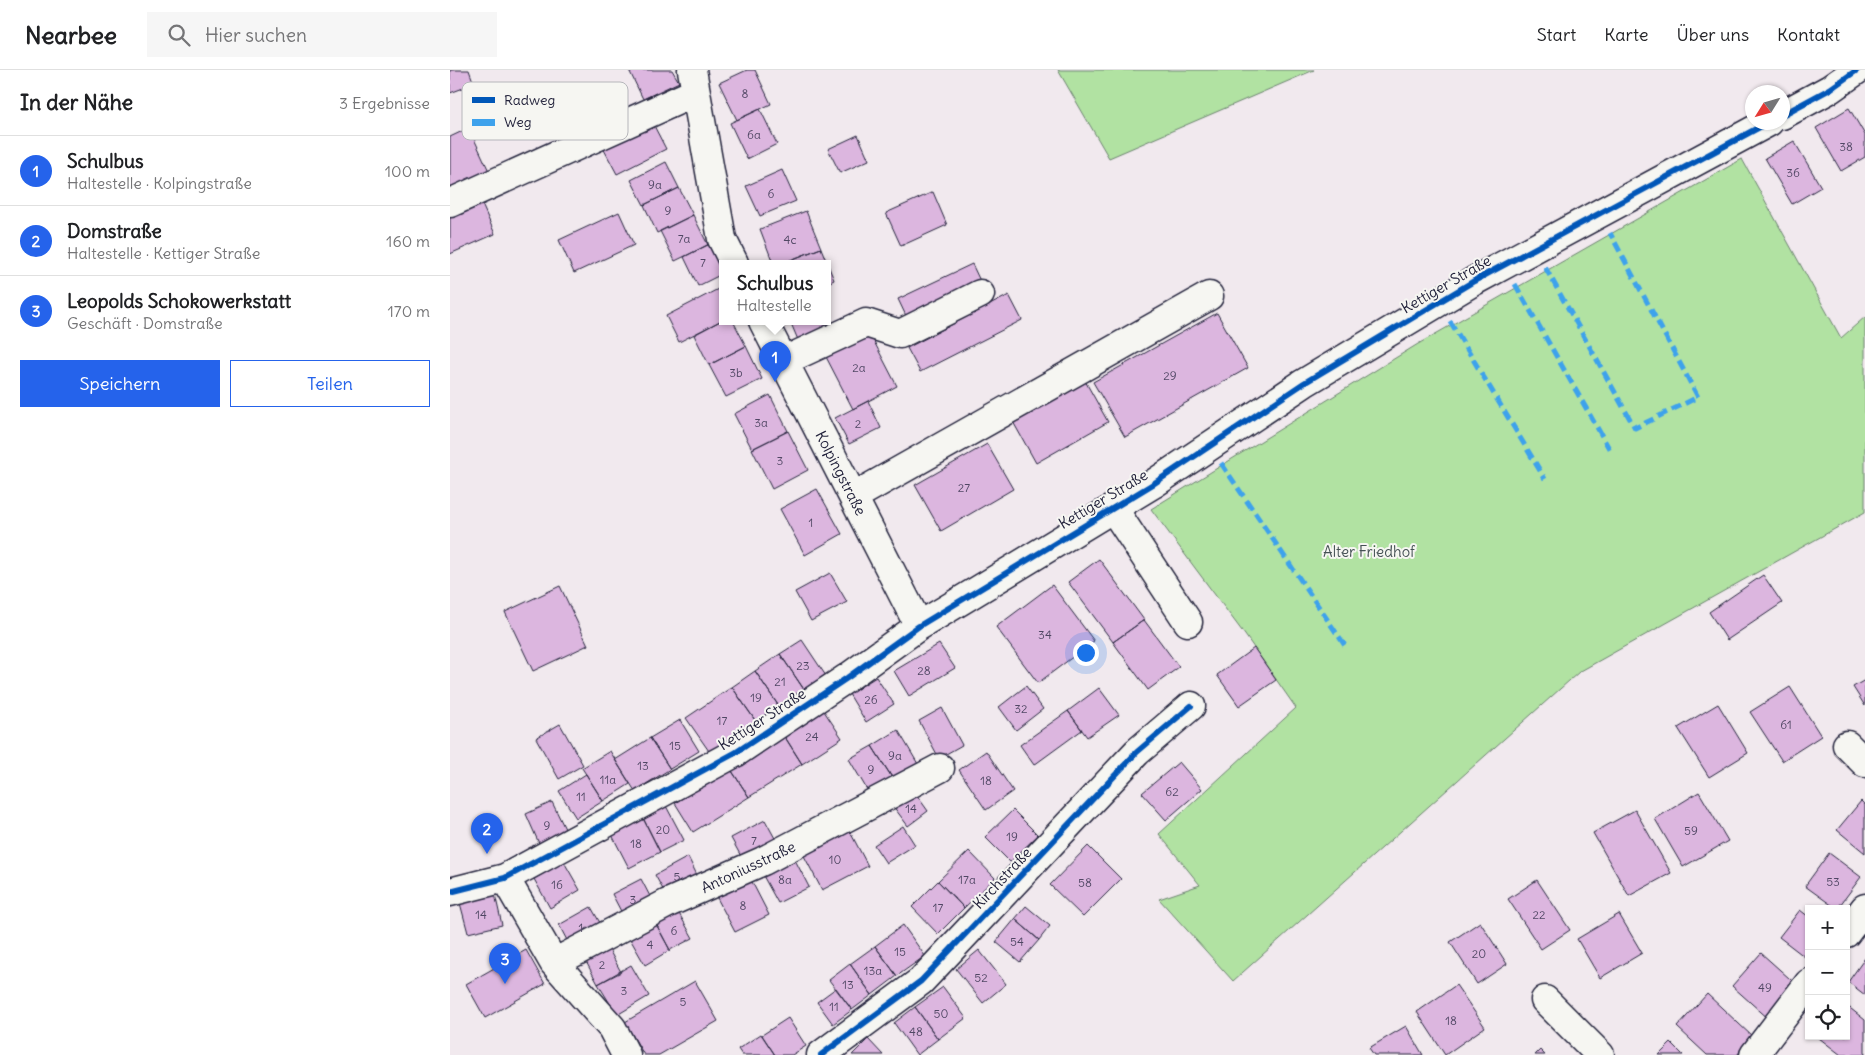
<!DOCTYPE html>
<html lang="de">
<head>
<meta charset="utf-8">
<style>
	body { margin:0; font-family:Delius,sans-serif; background:#f6f6f6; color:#202124 }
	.controls { position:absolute; right:15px; bottom:15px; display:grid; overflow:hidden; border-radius:0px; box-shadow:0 1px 4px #0004 }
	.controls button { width:45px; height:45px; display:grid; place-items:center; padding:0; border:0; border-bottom:1px solid #e0e0e0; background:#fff; color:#202124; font:25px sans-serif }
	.compass { position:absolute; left:1295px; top:15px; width:45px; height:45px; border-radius:50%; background:#fff; box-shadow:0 1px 4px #0004; rotate:233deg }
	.you { position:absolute; left:635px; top:582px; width:18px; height:18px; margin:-12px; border:4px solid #fff; border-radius:50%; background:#1a73e8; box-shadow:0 0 0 8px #1a73e833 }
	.badge { display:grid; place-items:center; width:32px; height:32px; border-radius:50%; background:#2563eb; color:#fff; font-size:16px; font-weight:700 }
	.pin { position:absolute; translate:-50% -41px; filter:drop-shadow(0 1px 2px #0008) }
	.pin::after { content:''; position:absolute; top:26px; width:18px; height:15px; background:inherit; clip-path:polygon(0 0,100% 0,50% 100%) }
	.popup { position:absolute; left:269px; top:190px; width:112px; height:65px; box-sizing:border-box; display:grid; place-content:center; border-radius:0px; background:#fff; filter:drop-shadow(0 1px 4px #0005); font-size:16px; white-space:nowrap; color:#757577 }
	.popup b { font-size:19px; color:#202124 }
	.popup::after { content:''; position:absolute; left:50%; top:100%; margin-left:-10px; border:10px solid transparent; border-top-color:#fff }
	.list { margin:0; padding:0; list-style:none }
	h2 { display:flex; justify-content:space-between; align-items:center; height:65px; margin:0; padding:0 20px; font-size:21px }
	h2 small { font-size:16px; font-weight:400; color:#757577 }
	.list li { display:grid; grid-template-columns:32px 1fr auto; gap:15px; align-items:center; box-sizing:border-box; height:70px; padding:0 20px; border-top:1px solid #e0e0e0 }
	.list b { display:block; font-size:19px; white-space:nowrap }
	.list p { margin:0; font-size:16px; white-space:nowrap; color:#757577 }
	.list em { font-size:16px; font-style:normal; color:#757577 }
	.actions { display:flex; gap:10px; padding:15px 20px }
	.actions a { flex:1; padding:11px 0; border:1px solid #2563eb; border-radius:0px; text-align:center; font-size:18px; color:#2563eb }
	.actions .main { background:#2563eb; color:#fff }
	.icon { flex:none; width:28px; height:28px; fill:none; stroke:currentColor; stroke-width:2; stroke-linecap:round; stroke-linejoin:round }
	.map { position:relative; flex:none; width:1415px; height:985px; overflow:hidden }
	header { display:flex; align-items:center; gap:30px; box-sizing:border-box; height:70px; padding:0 25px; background:#fff; border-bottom:1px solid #e0e0e0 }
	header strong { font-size:24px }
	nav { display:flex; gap:28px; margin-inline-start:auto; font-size:18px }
	.search { width:350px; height:45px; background:#f6f6f6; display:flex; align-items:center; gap:12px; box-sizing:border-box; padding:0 18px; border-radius:0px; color:#757577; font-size:19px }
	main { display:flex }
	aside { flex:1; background:#fff }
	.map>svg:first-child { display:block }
	.green { fill:#b1e2a2; stroke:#6a826e }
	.building { fill:#dcb6df; stroke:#22223b }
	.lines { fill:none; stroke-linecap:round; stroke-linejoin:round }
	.minor-casing { stroke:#22223b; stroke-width:31 }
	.minor { stroke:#f6f6f2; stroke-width:28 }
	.quiet { stroke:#3ea2ec; stroke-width:5; stroke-dasharray:10 5; stroke-linecap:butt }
	.cycleway-casing { stroke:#f6f6f2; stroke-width:9 }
	.cycleway { stroke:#0057b8; stroke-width:6 }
	.labels { text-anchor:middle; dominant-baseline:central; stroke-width:4; stroke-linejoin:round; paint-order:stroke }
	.number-label { font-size:12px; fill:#504764 }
	.street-label { font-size:15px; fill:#22223b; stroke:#f6f6f2 }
	.park-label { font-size:15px; fill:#465255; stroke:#f6f6f2 }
	.key { fill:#f6f6f2; stroke:#b6b6bb; stroke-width:1 }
	.key-label { font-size:14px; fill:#22223b }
</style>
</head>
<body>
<header>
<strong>Nearbee</strong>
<div class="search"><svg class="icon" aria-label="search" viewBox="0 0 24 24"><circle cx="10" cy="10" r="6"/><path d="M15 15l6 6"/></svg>Hier suchen</div>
<nav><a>Start</a><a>Karte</a><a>Über uns</a><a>Kontakt</a></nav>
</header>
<main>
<aside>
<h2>In der Nähe<small>3 Ergebnisse</small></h2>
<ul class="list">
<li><span class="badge">1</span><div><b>Schulbus</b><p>Haltestelle · Kolpingstraße</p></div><em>100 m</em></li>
<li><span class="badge">2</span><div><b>Domstraße</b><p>Haltestelle · Kettiger Straße</p></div><em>160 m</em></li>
<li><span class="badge">3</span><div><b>Leopolds Schokowerkstatt</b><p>Geschäft · Domstraße</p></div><em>170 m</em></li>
</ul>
<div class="actions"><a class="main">Speichern</a><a>Teilen</a></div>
</aside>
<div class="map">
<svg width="1415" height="985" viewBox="0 0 1415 985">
	<rect width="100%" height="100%" fill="#f1e9ee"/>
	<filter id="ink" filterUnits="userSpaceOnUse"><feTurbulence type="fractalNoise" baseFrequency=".02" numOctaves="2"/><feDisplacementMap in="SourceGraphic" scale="10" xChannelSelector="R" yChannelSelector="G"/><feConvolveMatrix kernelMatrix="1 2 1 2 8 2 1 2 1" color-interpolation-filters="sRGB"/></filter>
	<g filter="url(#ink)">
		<path class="green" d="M608,0H864L659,88Z
			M1292,89L1391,268L1415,247V442L1129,602L783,911L709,829L750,815L709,764L846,638L795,565L701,439L968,274Z"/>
		<path class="building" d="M0,0H19L24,14L0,23Z
			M179,0H222L229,12L193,29Z
			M297,0H305L321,34L287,50L269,13Z
			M1399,38L1415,65V87L1391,101L1366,58Z
			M310,39L327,74L297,89L280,53Z
			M200,48L216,79L167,104L151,74Z
			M19,58L39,101L0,118V67Z
			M408,65L419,90L390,103L378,79Z
			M1344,71L1371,117L1342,134L1315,88Z
			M216,92L229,118L194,135L181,110Z
			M332,100L346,131L310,146L296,116Z
			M229,118L243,145L207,163L194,135Z
			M483,122L497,155L451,176L436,143Z
			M30,130L45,164L0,184V144Z
			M356,141L371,178L333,193H323L310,159Z
			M169,142L184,175L124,203L109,170Z
			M243,145L258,175L225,191L210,161Z
			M261,173L272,197V204L248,216L234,187Z
			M371,178L377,193H333Z
			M522,194L531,213L457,248L448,229Z
			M378,195L384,210L378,213Z
			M272,217V250L229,272L216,246Z
			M559,225L572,250L470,302L457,278Z
			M767,243L798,298L675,367L643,312Z
			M272,250L283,251L296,276L259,295L244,265Z
			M378,250L383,263L351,277L340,251Z
			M418,260L447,316L403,339L374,283Z
			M296,276L312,309L276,327L259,295Z
			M634,309L658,352L586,393L562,350Z
			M320,325L338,361L302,379L284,344Z
			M418,331L431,358L399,374L385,348Z
			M338,361L358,400L322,419L302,379Z
			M537,374L563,419L491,461L465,415Z
			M367,419L392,464L355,485L330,439Z
			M649,489L694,550L663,572L618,512Z
			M380,503L397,532L361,551L345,522Z
			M1313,505L1332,533L1277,570L1259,542Z
			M602,515L644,571L588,613L546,557Z
			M110,516L138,575L83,601L55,542Z
			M694,550L729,597L698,620L663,572Z
			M352,570L376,606L355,621L330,584Z
			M489,574L505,598L459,626L444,601Z
			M804,578L826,610L789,636L767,605Z
			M330,584L355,621L330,638L305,601Z
			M305,601L330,638L307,653L282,617Z
			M426,607L444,634L416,652L399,624Z
			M1415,610V636L1403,617Z
			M576,616L593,639L566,660L549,637Z
			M282,617L307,653L261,684L236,648Z
			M1340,617L1371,666L1332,691L1300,642Z
			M649,618L669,645L637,667L618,641Z
			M1268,634L1298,683L1259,707L1228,658Z
			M372,638L392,668L352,694L333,664Z
			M492,638L512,675L489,688L469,651Z
			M618,641L632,660L584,695L570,675Z
			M230,650L249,681L220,699L200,668Z
			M110,654L133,695L109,709L86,668Z
			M448,660L468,694L443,709L422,676Z
			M333,664L352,694L299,727L280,698Z
			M200,668L220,699L185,721L165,690Z
			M422,676L443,709L419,723L399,689Z
			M160,681L180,714L153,731L132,698Z
			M536,681L563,721L536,740L509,700Z
			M729,692L752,719L716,750L692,723Z
			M280,698L299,727L243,762L225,733Z
			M136,704L153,731L126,748L109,721Z
			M463,720L478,741L458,756L443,736Z
			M1249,722L1278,771L1233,797L1205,749Z
			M1411,731L1415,735V783L1387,760Z
			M102,732L118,765L91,778L76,744Z
			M216,736L234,770L210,782L193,748Z
			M563,740L588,765L560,792L535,767Z
			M1185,740L1221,803L1179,826L1143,763Z
			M193,748L210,782L179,798L161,763Z
			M315,750L327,772L293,790L281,768Z
			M453,756L465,775L436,793L424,775Z
			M398,758L418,796L372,820L352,782Z
			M638,776L671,809L633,847L600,815Z
			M519,781L545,808L514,838L488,811Z
			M1379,783L1411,807L1387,839L1355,816Z
			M343,786L359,817L328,833L311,802Z
			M238,787L248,807L216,825L205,805Z
			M114,792L130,820L100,838L84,809Z
			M300,808L319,845L285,862L266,826Z
			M191,809L204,834L175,849L162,824Z
			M1087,810L1120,860L1091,879L1058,829Z
			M488,811L514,838L488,864L462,837Z
			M45,824L52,855L18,863L10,833Z
			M576,836L600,856L589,870L565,849Z
			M141,837L153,858L120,876L109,855Z
			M227,840L243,868L220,880L205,852Z
			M1350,840L1359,847V882L1355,887L1329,867Z
			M1169,844L1192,883L1150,908L1127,869Z
			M565,849L589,870L570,892L546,872Z
			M205,852L220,880L195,895L179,867Z
			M1030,852L1057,894L1027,914L1000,872Z
			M453,855L475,886L447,906L425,876Z
			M156,874L171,902L148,914L133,886Z
			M425,876L447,906L422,925L400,894Z
			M76,880L95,914L35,948L16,914Z
			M529,880L556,914L533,933L506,899Z
			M1311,883L1349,917L1320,950L1282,916Z
			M1415,888V925L1398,912Z
			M400,894L422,925L402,940L379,910Z
			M181,895L199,926L167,945L148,914Z
			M245,911L268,951L209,985H194L175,952Z
			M1006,915L1035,957L995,985L967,942Z
			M493,917L516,948L488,969L465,937Z
			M386,918L402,940L383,954L367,932Z
			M1257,924L1303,967L1287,985H1257L1227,957Z
			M1396,935L1415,950V983L1413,985H1391L1369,968L1396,966Z
			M465,937L488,969L467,985L444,953Z
			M338,948L356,976L342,985H325L312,965Z
			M956,956L973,985H924L919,978Z
			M311,964L325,985H292L288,979Z
			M418,969L433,985H402Z
			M1221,973L1233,985H1209Z
			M1090,980L1095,985H1085Z"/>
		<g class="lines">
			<defs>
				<path id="minor" d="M242,0L272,169L284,193
					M1332,45L1380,19L1407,0
					M0,133L246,22
					M313,251L469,556
					M334,291L416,253L450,264L530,224
					M403,427L759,226
					M663,438L738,552
					M1397,675L1415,693
					M55,808L104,893L162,958L176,985
					M0,822L55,808L285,683L397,608L469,556L703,414L854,313L1024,211L1319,52
					M1396,863L1415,838
					M104,893L218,833L313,791L490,698
					M1095,930L1150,985
					M371,985L471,911L687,682L741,636
					M1304,985L1359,913"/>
			</defs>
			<use href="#minor" class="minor-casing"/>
			<use href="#minor" class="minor"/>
			<path class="quiet" d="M1095,197L1185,358L1248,327L1160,163
				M1065,214L1160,380
				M1000,251L1095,409
				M771,393L896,577"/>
			<defs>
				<path id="cycleway" d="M1332,45L1380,19L1407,0
					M0,822L55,808L285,683L397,608L469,556L703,414L854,313L1024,211L1319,52
					M371,985L471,911L687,682L741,636"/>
			</defs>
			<use href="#cycleway" class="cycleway-casing"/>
			<use href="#cycleway" class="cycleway"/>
		</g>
	</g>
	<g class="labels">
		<g class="number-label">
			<text x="295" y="23">8</text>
			<text x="304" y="64">6a</text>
			<text x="1396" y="76">38</text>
			<text x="1343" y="102">36</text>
			<text x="205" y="114">9a</text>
			<text x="321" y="123">6</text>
			<text x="218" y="140">9</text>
			<text x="234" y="168">7a</text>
			<text x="340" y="169">4c</text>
			<text x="253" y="192">7</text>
			<text x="409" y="297">2a</text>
			<text x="286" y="302">3b</text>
			<text x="720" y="305">29</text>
			<text x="311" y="352">3a</text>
			<text x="408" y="353">2</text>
			<text x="330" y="390">3</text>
			<text x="514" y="417">27</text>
			<text x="361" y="452">1</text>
			<text x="595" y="564">34</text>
			<text x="353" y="595">23</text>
			<text x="474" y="600">28</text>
			<text x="330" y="611">21</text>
			<text x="306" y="627">19</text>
			<text x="421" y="629">26</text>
			<text x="571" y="638">32</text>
			<text x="272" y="650">17</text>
			<text x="1336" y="654">61</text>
			<text x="362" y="666">24</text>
			<text x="225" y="675">15</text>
			<text x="445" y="685">9a</text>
			<text x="193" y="695">13</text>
			<text x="421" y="699">9</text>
			<text x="158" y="709">11a</text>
			<text x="536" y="710">18</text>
			<text x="722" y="721">62</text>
			<text x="131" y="726">11</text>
			<text x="461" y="738">14</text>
			<text x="97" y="755">9</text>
			<text x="213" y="759">20</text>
			<text x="1241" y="760">59</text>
			<text x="562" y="766">19</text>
			<text x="304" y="770">7</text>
			<text x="186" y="773">18</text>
			<text x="385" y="789">10</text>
			<text x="227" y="806">5</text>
			<text x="335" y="809">8a</text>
			<text x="517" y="809">17a</text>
			<text x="1383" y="811">53</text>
			<text x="635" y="812">58</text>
			<text x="107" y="814">16</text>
			<text x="183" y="829">3</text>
			<text x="293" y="835">8</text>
			<text x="488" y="837">17</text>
			<text x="31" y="844">14</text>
			<text x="1089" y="844">22</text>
			<text x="131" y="857">1</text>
			<text x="224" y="860">6</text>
			<text x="567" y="871">54</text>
			<text x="200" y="874">4</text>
			<text x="450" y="881">15</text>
			<text x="1029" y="883">20</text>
			<text x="152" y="894">2</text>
			<text x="423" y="900">13a</text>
			<text x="531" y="907">52</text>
			<text x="398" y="914">13</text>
			<text x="1315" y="917">49</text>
			<text x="174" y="920">3</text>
			<text x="233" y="931">5</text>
			<text x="384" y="936">11</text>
			<text x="491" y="943">50</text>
			<text x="1001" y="950">18</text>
			<text x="466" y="961">48</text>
		</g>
		<g class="street-label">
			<text transform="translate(996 214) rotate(-30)">Kettiger Straße</text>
			<text transform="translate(391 403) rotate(63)">Kolpingstraße</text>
			<text transform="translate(653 429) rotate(-31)">Kettiger Straße</text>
			<text transform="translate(312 649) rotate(-33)">Kettiger Straße</text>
			<text transform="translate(298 797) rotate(-25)">Antoniusstraße</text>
			<text transform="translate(552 808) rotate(-47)">Kirchstraße</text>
		</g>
		<g class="park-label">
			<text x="919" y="481">Alter Friedhof</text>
		</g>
	</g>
	<rect x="12" y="12" width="166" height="58" rx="8" class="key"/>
	<rect x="22" y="27" width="23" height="6" fill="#0057b8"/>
	<rect x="22" y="49" width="23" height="7" fill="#3ea2ec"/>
	<g class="key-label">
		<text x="54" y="35">Radweg</text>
		<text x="54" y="57">Weg</text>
	</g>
</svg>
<div class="controls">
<button>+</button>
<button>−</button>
<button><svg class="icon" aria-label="locate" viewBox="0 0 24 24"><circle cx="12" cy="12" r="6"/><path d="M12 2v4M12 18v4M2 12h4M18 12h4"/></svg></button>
</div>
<svg class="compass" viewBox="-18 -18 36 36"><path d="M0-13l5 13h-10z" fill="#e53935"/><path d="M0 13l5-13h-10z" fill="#757577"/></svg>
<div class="you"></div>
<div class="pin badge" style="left:325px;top:312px">1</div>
<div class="popup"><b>Schulbus</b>Haltestelle</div>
<div class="pin badge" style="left:37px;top:784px">2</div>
<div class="pin badge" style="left:55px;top:914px">3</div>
</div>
</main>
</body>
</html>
